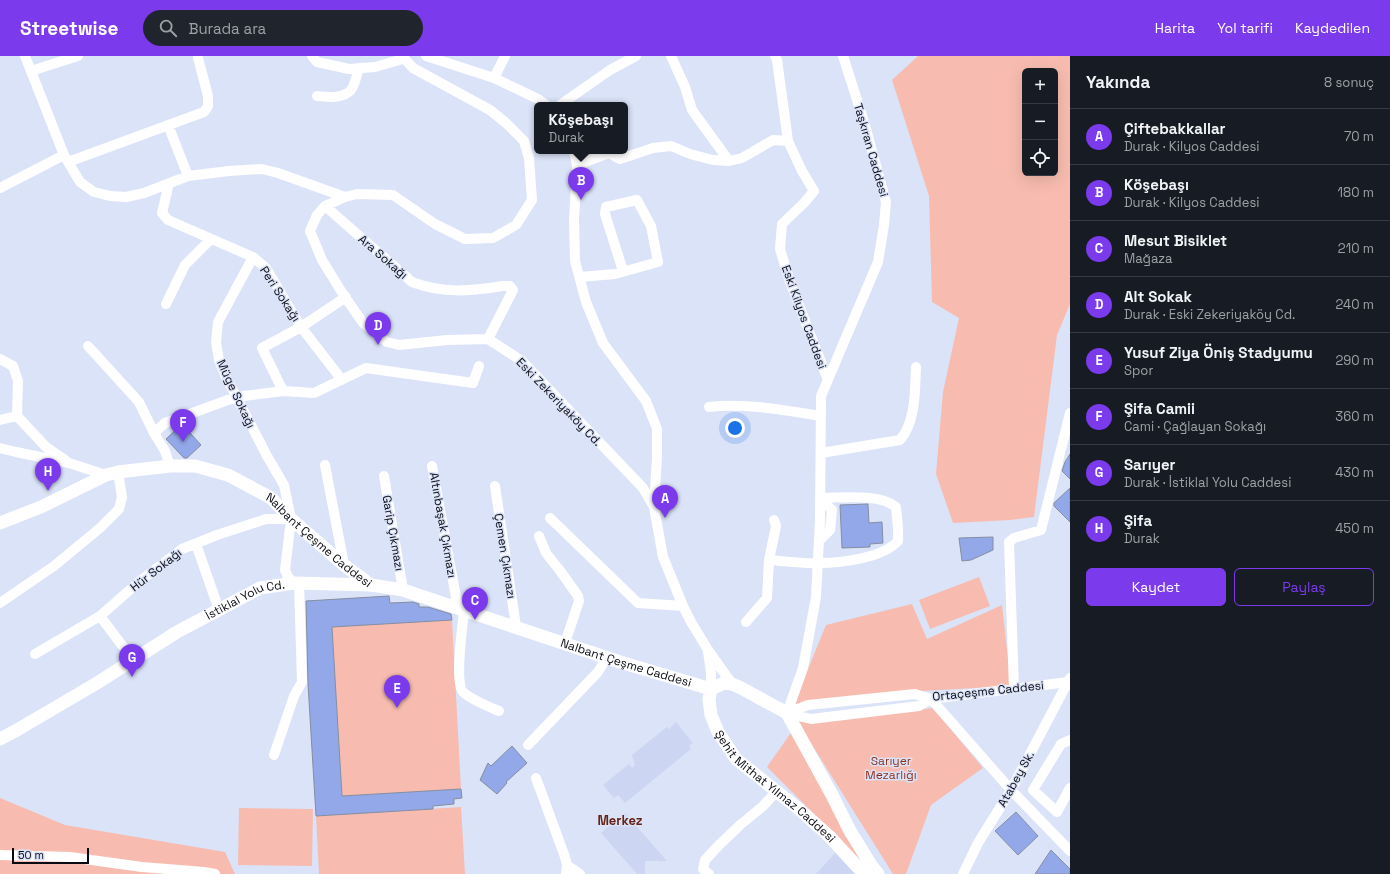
<!DOCTYPE html>
<html lang="tr">
<head>
<meta charset="utf-8">
<style>
	body { margin:0; font-family:"Space Grotesk",sans-serif; background:#20242c; color:#f1f3f6 }
	.controls { position:absolute; right:12px; top:12px; display:grid; overflow:hidden; border-radius:6px; box-shadow:0 4px 16px #0002 }
	.controls button { width:36px; height:36px; display:grid; place-items:center; padding:0; border:0; border-bottom:1px solid #363941; background:#171b24; color:#f1f3f6; font:20px sans-serif }
	.scale { position:absolute; left:12px; bottom:10px; width:77px; box-sizing:border-box; padding-left:4px; border:2px solid #090b12; border-top:0; font-size:11px; line-height:14px; white-space:nowrap; color:#090b12; -webkit-text-stroke:3px #dbe3f8; paint-order:stroke }
	.you { position:absolute; left:735px; top:372px; width:14px; height:14px; margin:-10px; border:3px solid #fff; border-radius:50%; background:#1a73e8; box-shadow:0 0 0 6px #1a73e833 }
	.badge { display:grid; place-items:center; width:26px; height:26px; border-radius:50%; background:#7c3aed; color:#fff; font-size:13px; font-weight:700 }
	.pin { position:absolute; translate:-50% -33px; filter:drop-shadow(0 1px 2px #0008) }
	.pin::after { content:''; position:absolute; top:21px; width:14px; height:12px; background:inherit; clip-path:polygon(0 0,100% 0,50% 100%) }
	.popup { position:absolute; left:534px; top:46px; width:94px; height:52px; box-sizing:border-box; display:grid; place-content:center; border-radius:6px; background:#171b24; filter:drop-shadow(0 1px 3px #0005); font-size:13px; white-space:nowrap; color:#9ea1a6 }
	.popup b { font-size:15px; color:#f1f3f6 }
	.popup::after { content:''; position:absolute; left:50%; top:100%; margin-left:-8px; border:8px solid transparent; border-top-color:#171b24 }
	.list { margin:0; padding:0; list-style:none }
	h2 { display:flex; justify-content:space-between; align-items:center; height:52px; margin:0; padding:0 16px; font-size:17px }
	h2 small { font-size:13px; font-weight:400; color:#9ea1a6 }
	.list li { display:grid; grid-template-columns:26px 1fr auto; gap:12px; align-items:center; box-sizing:border-box; height:56px; padding:0 16px; border-top:1px solid #363941 }
	.list b { display:block; font-size:15px; white-space:nowrap }
	.list p { margin:0; font-size:13px; white-space:nowrap; color:#9ea1a6 }
	.list em { font-size:13px; font-style:normal; color:#9ea1a6 }
	.actions { display:flex; gap:8px; padding:12px 16px }
	.actions a { flex:1; padding:9px 0; border:1px solid #7c3aed; border-radius:6px; text-align:center; font-size:14px; color:#7c3aed }
	.actions .main { background:#7c3aed; color:#fff }
	.icon { flex:none; width:22px; height:22px; fill:none; stroke:currentColor; stroke-width:2; stroke-linecap:round; stroke-linejoin:round }
	.map { position:relative; flex:none; width:1070px; height:818px; overflow:hidden }
	header { display:flex; align-items:center; gap:24px; box-sizing:border-box; height:56px; padding:0 20px; background:#7c3aed; color:#fff }
	header strong { font-size:19px }
	nav { display:flex; gap:22px; margin-inline-start:auto; font-size:14px }
	.search { width:280px; height:36px; background:#20242c; display:flex; align-items:center; gap:10px; box-sizing:border-box; padding:0 14px; border-radius:22px; color:#9ea1a6; font-size:15px }
	main { display:flex }
	aside { flex:1; background:#171b24 }
	.map>svg:first-child { display:block }
	.built { fill:#ccd6f2 }
	.green { fill:#f7bcaf; fill-rule:evenodd }
	.building { fill:#92a8e8; stroke:#868da0 }
	.lines { fill:none; stroke-linecap:round; stroke-linejoin:round }
	.minor { stroke:#fff; stroke-width:10 }
	.major { stroke:#fff; stroke-width:13 }
	.labels { text-anchor:middle; dominant-baseline:central; stroke-width:3; stroke-linejoin:round; paint-order:stroke }
	.street-label { font-size:12px; fill:#090b12; stroke:#dbe3f8 }
	.park-label { font-size:12px; fill:#8a3120; stroke:#dbe3f8 }
	.neighbourhood-label { font-size:13px; font-weight:bold; fill:#652215; stroke:#dbe3f8 }
</style>
</head>
<body>
<header>
<strong>Streetwise</strong>
<div class="search"><svg class="icon" aria-label="search" viewBox="0 0 24 24"><circle cx="10" cy="10" r="6"/><path d="M15 15l6 6"/></svg>Burada ara</div>
<nav><a>Harita</a><a>Yol tarifi</a><a>Kaydedilen</a></nav>
</header>
<main>
<div class="map">
<svg width="1070" height="818" viewBox="0 0 1070 818">
	<rect width="100%" height="100%" fill="#dbe3f8"/>
	<path class="built" d="M676,666L693,687L689,690L691,693L625,747L618,739L614,742L603,729L629,708L632,712L635,709L632,699L667,671L669,673Z
		M625,757L667,805H645V818H637L601,777Z
		M836,796L860,818H816Z"/>
	<path class="green" d="M918,0H1070V248L1057,279L1034,461L1010,464L953,467L936,418L943,336L959,262L932,246L929,140L892,24ZM1025,15H1055V117H1025Z
		M979,521L990,550L930,573L919,544Z
		M912,548L927,583L1002,549L1011,630L904,636L792,652L826,569Z
		M452,564L461,733L342,740L332,571Z
		M933,652L983,712L931,749L906,818H893L797,665L808,667Z
		M793,674L869,798L859,803L767,711Z
		M0,742L65,769L225,796L235,818H0Z
		M461,751L465,818H319L316,760Z
		M239,752L313,753L312,810L238,809Z"/>
	<path class="building" d="M182,368L201,389L187,402H184L166,383Z
		M1070,398V423L1062,415L1065,406Z
		M1070,432V466L1054,450V447Z
		M868,448L869,467L882,466L883,487L870,488V491L842,492L840,449Z
		M993,481V494L971,504L962,505L959,482Z
		M389,540L390,547L413,546L419,548V551H428L451,558L452,564L332,571L342,740L461,733L462,742L454,743V748L433,750V753L316,760L308,628L306,545Z
		M512,690L527,707L506,726L507,727L497,738L480,724L488,707L491,710Z
		M1016,756L1038,780L1018,799L995,775Z
		M1051,794L1070,813V818H1035Z"/>
	<g class="lines">
		<path class="minor" d="M25,0L64,99L80,126L94,136L110,140L126,141L144,137L188,120L229,115L262,113L278,117L345,141
			M312,0L317,6L349,13L375,11L403,3
			M402,0L413,12L490,54L506,67L524,85L529,102L532,144L516,169L493,182L465,183L435,168L393,139L357,138L345,141L325,150L317,159L310,175L322,204L341,235L363,267L387,286L399,289L447,284L488,283L522,305L643,432L654,451
			M426,0L494,22L538,43L546,49
			M671,0L685,31L692,54L729,105
			M775,0L777,4L788,85L802,115L814,135L804,147L782,168L780,193L790,226L828,324
			M31,15L78,0
			M494,22L505,0
			M317,40C327,41 343,43 351,34C355,29 357,18 359,12
			M560,49L610,14L636,0
			M168,69L188,120
			M574,95L577,109L574,164L575,205L586,246L603,287L646,345L657,373V401L654,451L663,501L683,550L691,566L708,594L732,628
			M68,106L204,56L208,50V40L198,2
			M577,109L609,97L620,103L653,92L671,90L690,98L713,104L729,105L742,102L773,84L788,85
			M169,127L162,157L168,164L253,201L266,212L301,271L342,324
			M0,132L64,99
			M325,150L412,226C443,238 471,235 503,230H510L513,234L488,283
			M253,201L218,266L216,286L219,304L225,319L267,400L284,429L291,463L285,514L288,521L294,527
			M580,221L615,218L658,206L651,170L637,144L606,151L605,158L623,215
			M166,248L185,209L211,183
			M88,290L139,346L154,377L165,395L170,410
			M0,303L13,310L18,325L17,360
			M283,335L262,292L301,271L346,241
			M709,351C746,347 784,354 821,360
			M0,364L17,360L46,391L65,404
			M154,377L165,367L236,341L283,335L314,337L366,312L473,327L479,310
			M0,392L16,396L69,407L106,419
			M821,397L900,384C916,366 915,333 916,311
			M325,409L344,509
			M432,410L458,552
			M384,420L403,534
			M495,430L516,570
			M550,462L638,547L683,550
			M539,480L546,497L561,516L578,540L579,545L565,587
			M819,485L830,474L832,454L820,442
			M196,488L219,554
			M769,504C785,505 802,508 819,507C841,507 883,502 898,485V472L896,451C880,437 841,442 820,442
			M0,547L54,510L100,472L119,453L122,441L118,416
			M464,554C463,569 454,625 463,636C469,642 491,652 499,655
			M100,560L133,604
			M746,566L767,542L769,504L776,470L774,464
			M708,596L711,616V633
			M35,598L100,560L140,525L182,493L217,479L266,463H291
			M1014,633L1009,486L1014,482L1041,474L1070,357
			M931,643L1011,734L1070,795
			M787,657L803,612L816,541L820,464L821,340L878,206L884,169L886,146L865,69L843,0
			M787,657L808,649L915,638L931,643L1068,626L1070,629
			M787,657L811,663L919,650L931,643
			M1070,684L1061,688L1033,734L1057,756L1070,732
			M528,689L598,616L607,601
			M274,699L294,640L302,626L299,527
			M536,722L565,801L567,809L566,818
			M0,799L70,801L142,811L204,816L215,818
			M567,809L580,818
			M709,818L703,813L705,804L720,788L740,769L763,750L776,736
			M963,818L978,787L1011,734L1070,622"/>
		<g class="major">
			<path id="s1" d="M0,467L41,451L106,419L118,416L170,410H195L228,419L271,442L291,463L344,509L371,529L403,534L620,606L711,633"/>
			<path d="M711,633L724,627L732,628L741,632L787,657L832,739L850,775L871,809L878,818"/>
			<path id="s2" d="M711,633L709,643L711,659L718,676L736,703L800,754L829,780L864,818"/>
			<path id="s3" d="M0,683L17,674L97,627L177,576L260,532L294,527L371,529"/>
		</g>
	</g>
	<g class="labels">
		<g class="street-label">
			<text transform="translate(871 94) rotate(74)">Taşkıran Caddesi</text>
			<text transform="translate(383 201) rotate(41)">Ara Sokağı</text>
			<text transform="translate(280 238) rotate(57)">Peri Sokağı</text>
			<text transform="translate(804 261) rotate(70)">Eski Kilyos Caddesi</text>
			<text transform="translate(236 338) rotate(65)">Müge Sokağı</text>
			<text transform="translate(559 346) rotate(46)">Eski Zekeriyaköy Cd.</text>
			<text transform="translate(443 469) rotate(80)">Altınbaşak Çıkmazı</text>
			<text transform="translate(393 477) rotate(80)">Garip Çıkmazı</text>
			<text stroke="none"><textPath href="#s1" startOffset="353">Nalbant Çeşme Caddesi</textPath></text>
			<text transform="translate(505 500) rotate(81)">Çemen Çıkmazı</text>
			<text transform="translate(156 514) rotate(-38)">Hür Sokağı</text>
			<text stroke="none"><textPath href="#s3" startOffset="283">İstiklal Yolu Cd.</textPath></text>
			<text stroke="none"><textPath href="#s1" startOffset="689">Nalbant Çeşme Caddesi</textPath></text>
			<text transform="translate(988 635) rotate(-6)">Ortaçeşme Caddesi</text>
			<text transform="translate(1016 723) rotate(-61)">Atabey Sk.</text>
			<text stroke="none"><textPath href="#s2" startOffset="124">Şehit Mithat Yılmaz Caddesi</textPath></text>
		</g>
		<g class="park-label">
			<text x="891" y="705">Sarıyer<tspan x="891" dy="14">Mezarlığı</tspan></text>
		</g>
		<g class="neighbourhood-label">
			<text x="620" y="764">Merkez</text>
		</g>
	</g>
</svg>
<div class="controls">
<button>+</button>
<button>−</button>
<button><svg class="icon" aria-label="locate" viewBox="0 0 24 24"><circle cx="12" cy="12" r="6"/><path d="M12 2v4M12 18v4M2 12h4M18 12h4"/></svg></button>
</div>
<div class="scale">50 m</div>
<div class="you"></div>
<div class="pin badge" style="left:665px;top:462px">A</div>
<div class="pin badge" style="left:581px;top:144px">B</div>
<div class="popup"><b>Köşebaşı</b>Durak</div>
<div class="pin badge" style="left:475px;top:564px">C</div>
<div class="pin badge" style="left:378px;top:289px">D</div>
<div class="pin badge" style="left:397px;top:652px">E</div>
<div class="pin badge" style="left:183px;top:386px">F</div>
<div class="pin badge" style="left:132px;top:621px">G</div>
<div class="pin badge" style="left:48px;top:435px">H</div>
</div>
<aside>
<h2>Yakında<small>8 sonuç</small></h2>
<ul class="list">
<li><span class="badge">A</span><div><b>Çiftebakkallar</b><p>Durak · Kilyos Caddesi</p></div><em>70 m</em></li>
<li><span class="badge">B</span><div><b>Köşebaşı</b><p>Durak · Kilyos Caddesi</p></div><em>180 m</em></li>
<li><span class="badge">C</span><div><b>Mesut Bisiklet</b><p>Mağaza</p></div><em>210 m</em></li>
<li><span class="badge">D</span><div><b>Alt Sokak</b><p>Durak · Eski Zekeriyaköy Cd.</p></div><em>240 m</em></li>
<li><span class="badge">E</span><div><b>Yusuf Ziya Öniş Stadyumu</b><p>Spor</p></div><em>290 m</em></li>
<li><span class="badge">F</span><div><b>Şifa Camii</b><p>Cami · Çağlayan Sokağı</p></div><em>360 m</em></li>
<li><span class="badge">G</span><div><b>Sarıyer</b><p>Durak · İstiklal Yolu Caddesi</p></div><em>430 m</em></li>
<li><span class="badge">H</span><div><b>Şifa</b><p>Durak</p></div><em>450 m</em></li>
</ul>
<div class="actions"><a class="main">Kaydet</a><a>Paylaş</a></div>
</aside>
</main>
</body>
</html>
